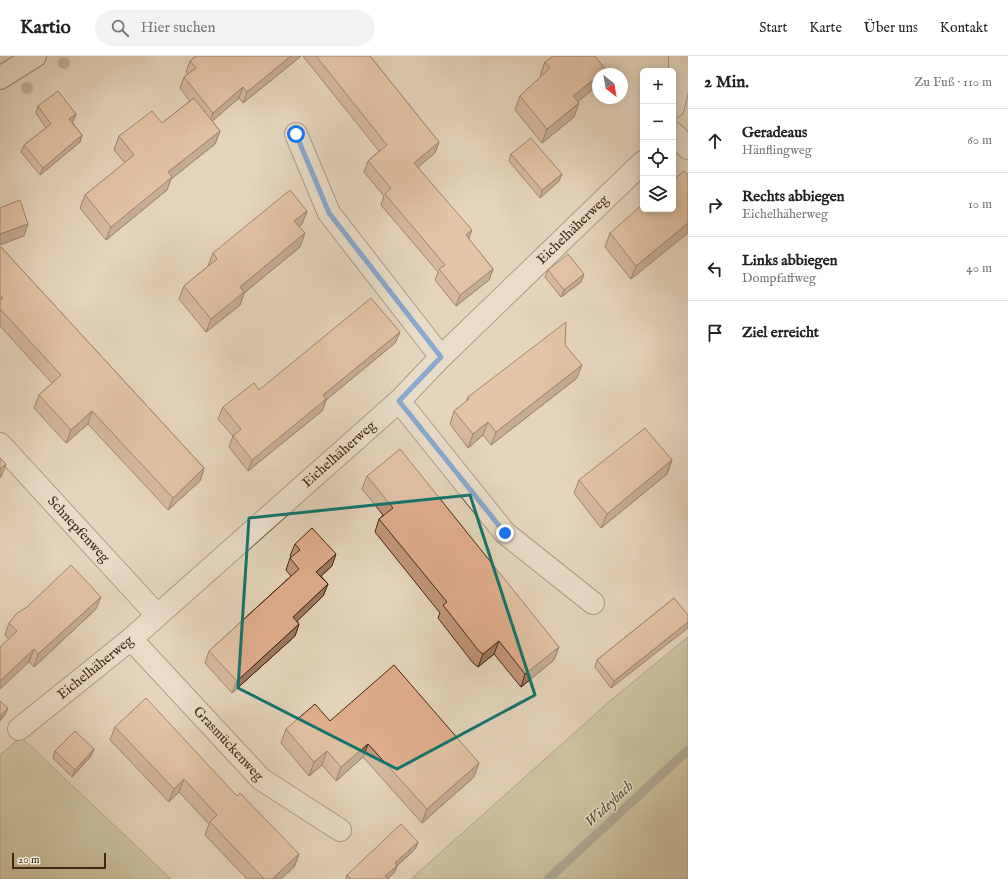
<!DOCTYPE html>
<html lang="de">
<head>
<meta charset="utf-8">
<style>
	body { margin:0; font-family:"IM FELL English",serif; background:#f2f2f2; color:#222 }
	.controls { position:absolute; right:12px; top:12px; display:grid; overflow:hidden; border-radius:6px; box-shadow:0 2px 10px #0003 }
	.controls button { width:36px; height:36px; display:grid; place-items:center; padding:0; border:0; border-bottom:1px solid #e0e0e0; background:#fff; color:#222; font:20px sans-serif }
	.compass { position:absolute; left:592px; top:12px; width:36px; height:36px; border-radius:50%; background:#fff; box-shadow:0 2px 10px #0003; rotate:149deg }
	.scale { position:absolute; left:12px; bottom:10px; width:94px; box-sizing:border-box; padding-left:4px; border:2px solid #422710; border-top:0; font-size:11px; line-height:14px; white-space:nowrap; color:#422710; -webkit-text-stroke:3px #eee4d4; paint-order:stroke }
	.stop { position:absolute; width:12px; height:12px; margin:-9px; border:3px solid #1a73e8; border-radius:50%; background:#fff }
	.stop.end { background:#1a73e8; border-color:#fff; box-shadow:0 1px 4px #0008 }
	.list { margin:0; padding:0; list-style:none }
	h2 { display:flex; justify-content:space-between; align-items:center; height:52px; margin:0; padding:0 16px; font-size:17px }
	h2 small { font-size:13px; font-weight:400; color:#767676 }
	.list li { display:grid; grid-template-columns:26px 1fr auto; gap:12px; align-items:center; box-sizing:border-box; height:64px; padding:0 16px; border-top:1px solid #e0e0e0 }
	.list b { display:block; font-size:15px; white-space:nowrap }
	.list p { margin:0; font-size:13px; white-space:nowrap; color:#767676 }
	.list em { font-size:13px; font-style:normal; color:#767676 }
	.icon { flex:none; width:22px; height:22px; fill:none; stroke:currentColor; stroke-width:2; stroke-linecap:round; stroke-linejoin:round }
	.map { position:relative; flex:none; width:688px; height:823px; overflow:hidden }
	header { display:flex; align-items:center; gap:24px; box-sizing:border-box; height:56px; padding:0 20px; background:#fff; border-bottom:1px solid #e0e0e0 }
	header strong { font-size:19px }
	nav { display:flex; gap:22px; margin-inline-start:auto; font-size:14px }
	.search { width:280px; height:36px; background:#f2f2f2; display:flex; align-items:center; gap:10px; box-sizing:border-box; padding:0 14px; border-radius:22px; color:#767676; font-size:15px }
	main { display:flex }
	aside { flex:1; background:#fff }
	.map>svg:first-child { display:block }
	.green { fill:#b6bd90; stroke:#7c7250 }
	.lines { fill:none; stroke-linecap:round; stroke-linejoin:round }
	.stream { stroke:#747e74; stroke-width:9 }
	.minor-casing { stroke:#6b533b; stroke-width:24 }
	.secondary-casing { stroke:#422710; stroke-width:24 }
	.minor { stroke:#eee4d4; stroke-width:22 }
	.secondary { stroke:#eee4d4; stroke-width:22 }
	.tree { fill:#9b8a6f }
	.wall { fill:#c2967b; stroke:#422710 }
	.shaded-wall { fill:#9e7a64; stroke:#422710 }
	.building { fill:#e2af8f; stroke:#422710 }
	.route { stroke:#1a73e8; stroke-width:5 }
	.marked { fill:none; stroke:#0f766e; stroke-width:3; stroke-linejoin:round }
	.labels { text-anchor:middle; dominant-baseline:central; stroke-width:3; stroke-linejoin:round; paint-order:stroke }
	.street-label { font-size:14px; fill:#422710; stroke:#eee4d4 }
	.water-label { font-size:15px; font-style:italic; fill:#574b3a; stroke:#eee4d4 }
</style>
</head>
<body>
<header>
<strong>Kartio</strong>
<div class="search"><svg class="icon" aria-label="search" viewBox="0 0 24 24"><circle cx="10" cy="10" r="6"/><path d="M15 15l6 6"/></svg>Hier suchen</div>
<nav><a>Start</a><a>Karte</a><a>Über uns</a><a>Kontakt</a></nav>
</header>
<main>
<div class="map">
<svg width="688" height="823" viewBox="0 0 688 823">
	<rect width="100%" height="100%" fill="#e5d6bd"/>
	<filter id="stains"><feTurbulence type="fractalNoise" baseFrequency=".005" numOctaves="4"/><feColorMatrix values="0 0 0 0 .2 0 0 0 0 .09 0 0 0 0 .02 0 0 0 .5 -.17"/></filter>
	<radialGradient id="worn" r=".72"><stop offset=".6" stop-color="#630" stop-opacity="0"/><stop offset="1" stop-color="#630" stop-opacity=".3"/></radialGradient>
	<path class="green" d="M688,581V823H411L611,644Z
		M21,681L171,823H0V699Z"/>
	<g class="lines">
		<path class="stream" d="M548,823L688,694"/>
		<defs>
			<g id="minor">
				<path d="M673,51L680,23V0"/>
				<path d="M673,77L688,92"/>
				<path d="M296,78L329,157L441,301"/>
				<path d="M399,345L505,477L593,547"/>
				<path id="s1" d="M0,388L157,559"/>
				<path id="s2" d="M131,583L261,723L340,774"/>
				<path id="s3" d="M19,673L131,583L399,345L441,301L643,106"/>
			</g>
			<path id="secondary" d="M0,22L35,0"/>
		</defs>
		<use href="#minor" class="minor-casing"/>
		<use href="#secondary" class="secondary-casing"/>
		<use href="#minor" class="minor"/>
		<use href="#secondary" class="secondary"/>
	</g>
	<g class="tree">
		<circle cx="64" cy="7" r="6"/>
		<circle cx="27" cy="32" r="6"/>
	</g>
	<path class="wall" d="M196,0H301L243,47L239,42L212,65L220,75L215,88L171,123L167,134L106,184L80,152L85,139L125,107L114,94L119,80L162,67L190,45L180,32L184,21L188,18L186,16L190,5Z
		M303,0H370L439,86L435,97L418,111L469,183L493,213L489,224L456,250L435,224L438,216L381,149L384,140L364,116L368,105L379,95Z
		M545,6L598,18V29L577,46L574,61L542,87L515,54L520,40L541,21L540,20Z
		M38,50L76,58L73,65L72,66L82,79L80,86L40,119L21,96L24,89L46,72L36,57Z
		M511,98L562,118L559,125L540,142L509,105Z
		M673,153L631,223L605,191L610,177Z
		M307,155L302,168L299,170L300,191L244,237L240,249L206,276L179,243L184,230L208,210L213,197Z
		M0,190L204,412L200,425L168,454L88,368L66,387L34,352L39,339L52,327L0,270Z
		M548,214L584,218L581,226L561,241L545,221Z
		M400,276L395,287L326,344L322,355L248,415L229,391L233,380L218,363L223,351L259,334Z
		M565,289L577,322L491,389L483,379L468,392L450,368L454,355L466,346L468,341Z
		M672,404L667,418L601,472L574,437L579,424Z
		M367,420L559,591L554,604L521,631L494,598L478,611L473,607L438,562L440,557L375,476L379,463L383,459L362,433Z
		M295,488L332,510L321,520L328,528L323,540L297,565L299,568L295,580L232,637L205,607L209,595L291,520L286,514L290,502L291,501L290,500Z
		M674,542L611,632L595,611L597,604Z
		M96,553L34,611L5,579L9,567Z
		M330,665L474,721L422,767L363,701L336,725L322,709L309,720L281,687L286,673Z
		M115,671L237,740L299,798L294,811L281,823H247L205,779L209,768L179,736L169,746L110,684Z
		M55,695L91,700L72,721L53,702Z
		M418,786L415,793L397,810L394,817L387,823H346L347,819Z"/>
	<path class="shaded-wall" d="M291,0H301L243,47L247,36Z
		M606,14L604,18H600Z
		M598,20V29L568,54L573,40Z
		M243,31L239,42L209,68L213,57Z
		M579,47L574,61L542,87L547,73Z
		M76,58L73,65L67,70L69,63Z
		M220,75L215,88L171,123L167,134L106,184L111,171L168,116Z
		M82,79L80,86L40,119L43,112Z
		M439,86L435,97L410,118L414,107Z
		M562,118L559,125L540,142L542,134Z
		M307,155L302,168L290,178L294,165Z
		M688,167V177L631,223L636,210Z
		M28,168L24,180L0,189V178Z
		M472,174L468,185L466,179Z
		M305,177L300,191L244,237L240,249L206,276L211,263L240,231Z
		M493,213L489,224L456,250L460,239Z
		M584,218L581,226L561,241L564,234Z
		M400,276L395,287L326,344L322,355L248,415L252,404L323,339Z
		M582,309L577,322L491,389L496,376Z
		M92,355L88,368L66,387L71,374Z
		M488,366L483,379L468,392L473,378Z
		M672,404L667,418L601,472L607,458Z
		M6,408L1,421H0V413Z
		M204,412L200,425L168,454L173,442Z
		M336,498L332,510L312,528L316,516Z
		M328,528L323,540L289,573L293,561Z
		M101,541L96,553L34,611L38,598Z
		M688,566V572L611,632L614,625Z
		M299,568L295,580L232,637L237,625Z
		M499,585L494,598L478,611L483,598Z
		M559,591L554,604L521,631L525,618Z
		M34,593L29,606L0,633V625Z
		M8,652L5,659L0,665V660Z
		M368,688L363,701L336,725L341,711Z
		M94,693L91,700L72,721L75,714Z
		M327,695L322,709L309,720L314,706Z
		M479,707L474,721L422,767L427,753Z
		M184,723L179,736L169,746L174,733Z
		M418,786L415,793L392,814L397,810L394,817L387,823H384L385,820L395,807Z
		M299,798L294,811L281,823H272Z"/>
	<path class="building" d="M196,0H291L247,36L243,31L213,57L184,21L196,12L190,5Z
		M316,0H370L439,86L414,107L472,174L466,179L493,213L460,239L439,213L445,209L385,138L391,132L368,105L387,89Z
		M553,0H595L606,14L600,18H598V20L573,40L579,47L547,73L520,40L550,12L545,6Z
		M58,35L76,58L69,63L82,79L43,112L24,89L51,68L38,50Z
		M194,42L220,75L168,116L172,121L111,171L85,139L134,99L119,80L152,55L162,67Z
		M531,82L562,118L542,134L511,98Z
		M684,115L688,119V167L636,210L610,177L643,148V153H673V121L674,123Z
		M290,134L307,155L294,165L305,177L240,231L244,236L211,263L184,230L217,203L213,197Z
		M20,144L28,168L0,178V152Z
		M0,190L204,412L173,442L92,355L71,374L39,339L61,319L0,253V244L3,242L0,239Z
		M568,198L584,218L564,234L548,214Z
		M371,242L400,276L323,339L326,343L252,404L233,380L241,373L223,351L254,327L259,334Z
		M566,266L565,289L582,309L496,376L488,366L473,378L454,355L469,343L468,341Z
		M645,372L672,404L607,458L579,424Z
		M400,393L559,591L525,618L499,585L483,598L478,594L443,549L447,546L379,463L393,452L367,420Z
		M0,402L6,408L0,413Z
		M312,472L336,498L316,516L328,528L293,561L299,568L237,625L209,595L299,513L290,502L300,494L295,488Z
		M71,509L101,541L38,598L34,593L0,625V591L17,575L9,567L17,557L27,551Z
		M674,542L688,559V566L614,625L597,604Z
		M394,609L479,707L427,753L368,688L341,711L327,695L314,706L286,673L315,648L330,665Z
		M146,642L237,740L240,737L299,798L272,823H264L210,766L217,759L184,723L174,733L115,671Z
		M0,645L8,652L0,660Z
		M75,675L94,693L75,714L55,695Z
		M401,768L418,786L395,807L397,810L385,820L387,822L386,823H351L347,819Z"/>
	<g class="lines">
		<path class="route" d="M296,78L329,157L441,301L399,345L505,477"/>
	</g>
	<path d="M0 0H688V823H0ZM470,439L535,639L397,713L238,632L249,462Z" fill="#e5d6bd" fill-opacity=".55" fill-rule="evenodd"/>
	<path class="marked" d="M470,439L535,639L397,713L238,632L249,462Z"/>
	<g class="labels">
		<g class="street-label">
			<text stroke="none"><textPath href="#s3" startOffset="746">Eichelhäherweg</textPath></text>
			<text stroke="none"><textPath href="#s3" startOffset="422">Eichelhäherweg</textPath></text>
			<text stroke="none"><textPath href="#s1" startOffset="116">Schnepfenweg</textPath></text>
			<text stroke="none"><textPath href="#s3" startOffset="98">Eichelhäherweg</textPath></text>
			<text stroke="none"><textPath href="#s2" startOffset="143">Grasmückenweg</textPath></text>
		</g>
		<g class="water-label">
			<text transform="translate(609 748) rotate(-43)">Wideybach</text>
		</g>
	</g>
	<rect width="100%" height="100%" filter="url(#stains)"/>
	<rect width="100%" height="100%" fill="url(#worn)"/>
</svg>
<div class="controls">
<button>+</button>
<button>−</button>
<button><svg class="icon" aria-label="locate" viewBox="0 0 24 24"><circle cx="12" cy="12" r="6"/><path d="M12 2v4M12 18v4M2 12h4M18 12h4"/></svg></button>
<button><svg class="icon" aria-label="layers" viewBox="0 0 24 24"><path d="M12 4l9 5-9 5-9-5zM3 14l9 5 9-5"/></svg></button>
</div>
<svg class="compass" viewBox="-18 -18 36 36"><path d="M0-13l5 13h-10z" fill="#e53935"/><path d="M0 13l5-13h-10z" fill="#767676"/></svg>
<div class="scale">20 m</div>
<div class="stop" style="left:296px;top:78px"></div>
<div class="stop end" style="left:505px;top:477px"></div>
</div>
<aside>
<h2>2 Min.<small>Zu Fuß · 110 m</small></h2>
<ul class="list">
<li><svg class="icon" aria-label="ahead" viewBox="0 0 24 24"><path d="M12 20V5M6 11l6-6 6 6"/></svg><div><b>Geradeaus</b><p>Hänflingweg</p></div><em>60 m</em></li>
<li><svg class="icon" aria-label="right" viewBox="0 0 24 24"><path d="M7 20v-9h11M14 6l5 5-5 5"/></svg><div><b>Rechts abbiegen</b><p>Eichelhäherweg</p></div><em>10 m</em></li>
<li><svg class="icon" aria-label="left" viewBox="0 0 24 24"><path d="M17 20v-9H6M10 6l-5 5 5 5"/></svg><div><b>Links abbiegen</b><p>Dompfaffweg</p></div><em>40 m</em></li>
<li><svg class="icon" aria-label="arrive" viewBox="0 0 24 24"><path d="M6 21V4h12l-3 4 3 4H6"/></svg><div><b>Ziel erreicht</b></div></li>
</ul>
</aside>
</main>
</body>
</html>
